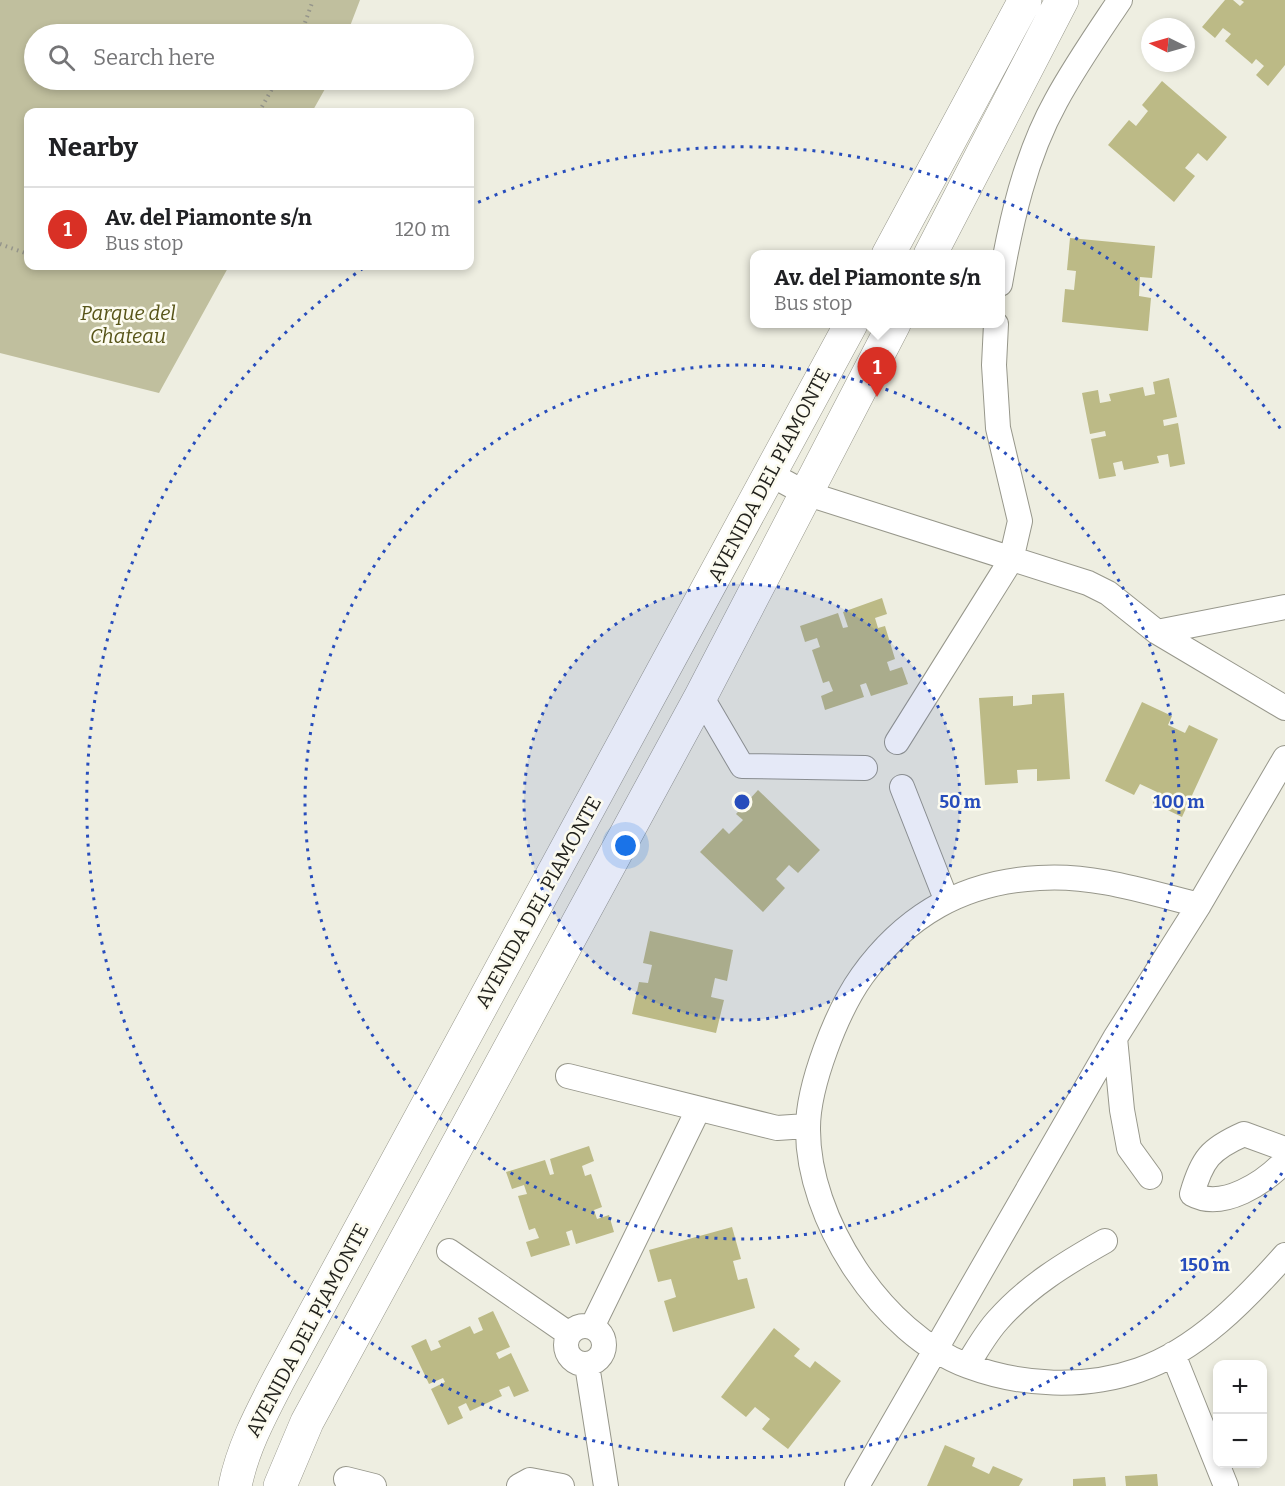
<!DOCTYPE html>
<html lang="en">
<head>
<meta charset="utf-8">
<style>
	body { margin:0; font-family:Bitter,serif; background:#f2f2f2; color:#202124 }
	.controls { position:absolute; right:18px; bottom:18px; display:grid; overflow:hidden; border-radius:12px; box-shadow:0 3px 9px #0003 }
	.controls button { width:54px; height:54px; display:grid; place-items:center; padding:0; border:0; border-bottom:2px solid #e0e0e0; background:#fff; color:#202124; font:30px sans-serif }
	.compass { position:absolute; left:1141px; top:18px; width:54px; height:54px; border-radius:50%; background:#fff; box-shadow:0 3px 9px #0003; rotate:275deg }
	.you { position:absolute; left:626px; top:846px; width:21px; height:21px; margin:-15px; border:4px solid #fff; border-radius:50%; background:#1a73e8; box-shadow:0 0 0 9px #1a73e833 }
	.badge { display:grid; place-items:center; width:39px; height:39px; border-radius:50%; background:#d93025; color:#fff; font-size:20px; font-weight:700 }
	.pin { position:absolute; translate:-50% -50px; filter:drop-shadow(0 2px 3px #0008) }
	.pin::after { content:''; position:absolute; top:32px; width:21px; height:18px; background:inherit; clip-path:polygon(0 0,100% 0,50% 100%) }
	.popup { position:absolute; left:750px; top:250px; width:255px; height:78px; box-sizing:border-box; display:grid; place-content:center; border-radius:12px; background:#fff; filter:drop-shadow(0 2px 4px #0005); font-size:20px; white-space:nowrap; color:#757577 }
	.popup b { font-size:22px; color:#202124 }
	.popup::after { content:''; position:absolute; left:50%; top:100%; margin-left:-12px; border:12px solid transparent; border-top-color:#fff }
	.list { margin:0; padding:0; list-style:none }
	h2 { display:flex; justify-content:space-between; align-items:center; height:78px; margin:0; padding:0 24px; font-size:26px }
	h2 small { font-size:20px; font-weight:400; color:#757577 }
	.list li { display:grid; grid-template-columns:39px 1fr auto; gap:18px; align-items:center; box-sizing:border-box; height:84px; padding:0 24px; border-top:2px solid #e0e0e0 }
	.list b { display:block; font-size:22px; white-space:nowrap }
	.list p { margin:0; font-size:20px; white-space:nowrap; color:#757577 }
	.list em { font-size:20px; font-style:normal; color:#757577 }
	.icon { flex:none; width:33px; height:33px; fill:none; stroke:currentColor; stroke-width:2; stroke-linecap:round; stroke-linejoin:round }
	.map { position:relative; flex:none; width:1285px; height:1486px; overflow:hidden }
	.search { position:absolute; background:#fff; box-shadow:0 3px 9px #0003; left:24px; top:24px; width:450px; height:66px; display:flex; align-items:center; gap:15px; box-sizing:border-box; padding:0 21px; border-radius:33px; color:#757577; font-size:22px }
	.panel { position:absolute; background:#fff; box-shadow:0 3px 9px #0003; left:24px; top:108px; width:450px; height:162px; border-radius:12px }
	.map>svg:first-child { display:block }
	.green { fill:#c0bf9e }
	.building { fill:#bcba86 }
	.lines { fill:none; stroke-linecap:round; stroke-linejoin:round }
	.street-casing { stroke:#97978b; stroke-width:26 }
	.secondary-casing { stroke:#97978b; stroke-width:34 }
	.path { stroke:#95958b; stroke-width:4; stroke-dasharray:1.5 4.5; stroke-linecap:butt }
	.street { stroke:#fff; stroke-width:24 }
	.secondary { stroke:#fff; stroke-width:33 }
	.ring { fill:none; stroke:#274dbc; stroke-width:3; stroke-dasharray:3 6 }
	.labels { text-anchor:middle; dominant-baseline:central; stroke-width:5; stroke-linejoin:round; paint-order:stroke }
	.park-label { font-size:20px; font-style:italic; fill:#575418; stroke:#fcfbef }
	.street-label { font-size:20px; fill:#23231e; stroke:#fcfbef }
	.centre { fill:#274dbc; stroke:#fcfbef; stroke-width:3 }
	.ring-label { font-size:18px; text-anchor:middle; font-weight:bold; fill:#274dbc; stroke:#fcfbef; stroke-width:5; stroke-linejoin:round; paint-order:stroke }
</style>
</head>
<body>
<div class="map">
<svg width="1285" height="1486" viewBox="0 0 1285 1486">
	<rect width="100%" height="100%" fill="#eeeee1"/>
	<path class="green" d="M0,0H360L347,34H34V80H330L312,112H28V266H229L159,393L0,353Z"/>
	<path class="building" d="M1225,0H1233L1240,6L1244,2L1241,0H1285V65L1268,86L1256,75L1264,66L1256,59L1252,64L1225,41L1231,34L1223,28L1215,38L1202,27Z
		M1162,81L1227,137L1207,161L1198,153L1185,168L1195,176L1174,202L1108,145L1129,120L1136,126L1148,111L1142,105Z
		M1070,238L1155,246L1152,278L1140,277L1139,296L1151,298L1148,331L1062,322L1065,289L1074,290L1076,271L1067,270Z
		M1169,378L1177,417L1163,420L1164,426L1178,423L1185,464L1170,467L1168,454L1157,456L1159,463L1124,470L1122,461L1113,463L1116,476L1099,479L1091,439L1106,436L1105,431L1090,434L1082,393L1098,390L1100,403L1111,401L1109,394L1143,387L1145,396L1155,394L1153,382Z
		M882,598L887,614L875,618L878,628L885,626L895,659L887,662L890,671L902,667L908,684L871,696L866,683L860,685L864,697L825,710L821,696L833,691L829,681L823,683L812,650L820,647L817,638L805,642L800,626L838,613L843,628L848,627L843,612Z
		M1064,693L1070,779L1037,781V769L1017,770L1018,783L985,785L979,698L1013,696V706L1032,704V695Z
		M1142,702L1172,716L1168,725L1185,733L1189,725L1218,739L1182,817L1153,803L1157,792L1140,784L1134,795L1105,781Z
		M758,790L820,850L798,873L789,865L776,879L785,888L763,912L700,852L723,828L729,834L743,820L736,814Z
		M650,931L733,950L727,981L715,978L711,997L724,1000L716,1033L632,1014L639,982L648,983L652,965L643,963Z
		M589,1146L594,1161L582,1166L585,1176L591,1174L602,1207L594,1210L597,1219L609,1215L614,1232L576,1244L572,1230L566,1232L570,1245L531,1257L526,1242L539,1238L535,1228L529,1230L518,1196L527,1194L524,1185L512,1189L506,1172L545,1160L550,1175L554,1174L550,1159Z
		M732,1227L741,1259L733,1261L738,1280L747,1278L755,1308L673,1332L664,1301L676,1297L671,1279L658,1282L649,1250Z
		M493,1311L510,1347L496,1353L499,1359L511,1353L529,1391L514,1397L509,1386L499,1390L502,1396L470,1411L466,1403L458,1407L463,1418L448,1425L431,1389L445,1382L443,1378L429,1384L411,1346L426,1339L431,1351L441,1347L438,1341L470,1326L474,1334L483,1330L478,1318Z
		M774,1328L800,1349L794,1356L810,1368L815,1361L841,1381L788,1449L762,1429L770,1419L755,1407L746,1417L721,1397Z
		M945,1445L975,1458L972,1466L989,1474L993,1466L1023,1479L1019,1486H927Z
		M1157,1474L1158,1486H1126L1125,1476Z
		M1105,1477L1106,1486H1073V1479Z"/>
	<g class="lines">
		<defs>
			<path id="street" d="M1000,284C1011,221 1025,157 1056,101C1075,66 1098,33 1120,0
				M770,474L805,493L1088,583L1108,593L1157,632L1285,708
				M1157,632L1285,607
				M701,696L742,766L865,768
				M897,742L1011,560L1020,521L998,428L994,365L996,324
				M902,787L946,899
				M1199,905C1147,892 1093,874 1039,878C963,882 906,915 862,976C837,1011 808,1085 808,1128C807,1219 882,1334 968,1366C1022,1386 1085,1389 1139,1370C1197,1350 1245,1300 1285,1255
				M1115,1038L1122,1110L1129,1148L1150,1177
				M568,1076L777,1128L807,1126
				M1285,1149L1244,1134C1210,1149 1202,1159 1192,1194C1223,1211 1265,1182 1285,1161
				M449,1251L569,1334
				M566 1345a19 19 0 1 1 38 0a19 19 0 1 1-38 0Z
				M592,1327L698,1110
				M1173,1354L1226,1486
				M587,1365L606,1486
				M967,1365C977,1350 986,1333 998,1320C1028,1286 1066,1263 1105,1241
				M346,1479L374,1486
				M519,1486L530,1480L562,1486
				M857,1486L1115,1038L1199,905L1285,758"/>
			<path id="secondary" d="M888,255L1025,0
				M930,255L1062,0
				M235,1486C243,1447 261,1414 279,1379L851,324
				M280,1486L307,1422L701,696L894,324"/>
		</defs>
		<use href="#street" class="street-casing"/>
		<use href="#secondary" class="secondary-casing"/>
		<path class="path" d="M301,34L313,0
			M259,112L277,80
			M0,244L28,254
			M61,266H109"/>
		<use href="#street" class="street"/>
		<use href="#secondary" class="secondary"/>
	</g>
	<circle cx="742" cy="802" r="218" fill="#274dbc" fill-opacity=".12"/>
	<g class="ring">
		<circle cx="742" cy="802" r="218"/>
		<circle cx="742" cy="802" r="437"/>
		<path d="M1282 1173A655 655 0 1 1 362 269M470 206A655 655 0 0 1 1282 431"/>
	</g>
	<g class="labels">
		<g class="park-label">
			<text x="128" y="313">Parque del<tspan x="128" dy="23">Chateau</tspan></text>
		</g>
		<g class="street-label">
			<text transform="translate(769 475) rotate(-62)">AVENIDA DEL PIAMONTE</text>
			<text transform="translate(538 902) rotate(-61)">AVENIDA DEL PIAMONTE</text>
			<text transform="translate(307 1330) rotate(-62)">AVENIDA DEL PIAMONTE</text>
		</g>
	</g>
	<circle cx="742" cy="802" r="9" class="centre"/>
	<g class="ring-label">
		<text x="960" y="808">50 m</text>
		<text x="1179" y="808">100 m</text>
		<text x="1205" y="1271">150 m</text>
	</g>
</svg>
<div class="controls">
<button>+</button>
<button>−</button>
</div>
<svg class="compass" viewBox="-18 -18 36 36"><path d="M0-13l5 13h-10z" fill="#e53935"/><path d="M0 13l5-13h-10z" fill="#757577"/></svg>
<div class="you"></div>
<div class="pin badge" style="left:877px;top:397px">1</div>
<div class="popup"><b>Av. del Piamonte s/n</b>Bus stop</div>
<div class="search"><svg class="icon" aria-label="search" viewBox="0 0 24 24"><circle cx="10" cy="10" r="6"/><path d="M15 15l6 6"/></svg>Search here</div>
<section class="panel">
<h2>Nearby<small></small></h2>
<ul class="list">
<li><span class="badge">1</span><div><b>Av. del Piamonte s/n</b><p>Bus stop</p></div><em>120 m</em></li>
</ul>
</section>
</div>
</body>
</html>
